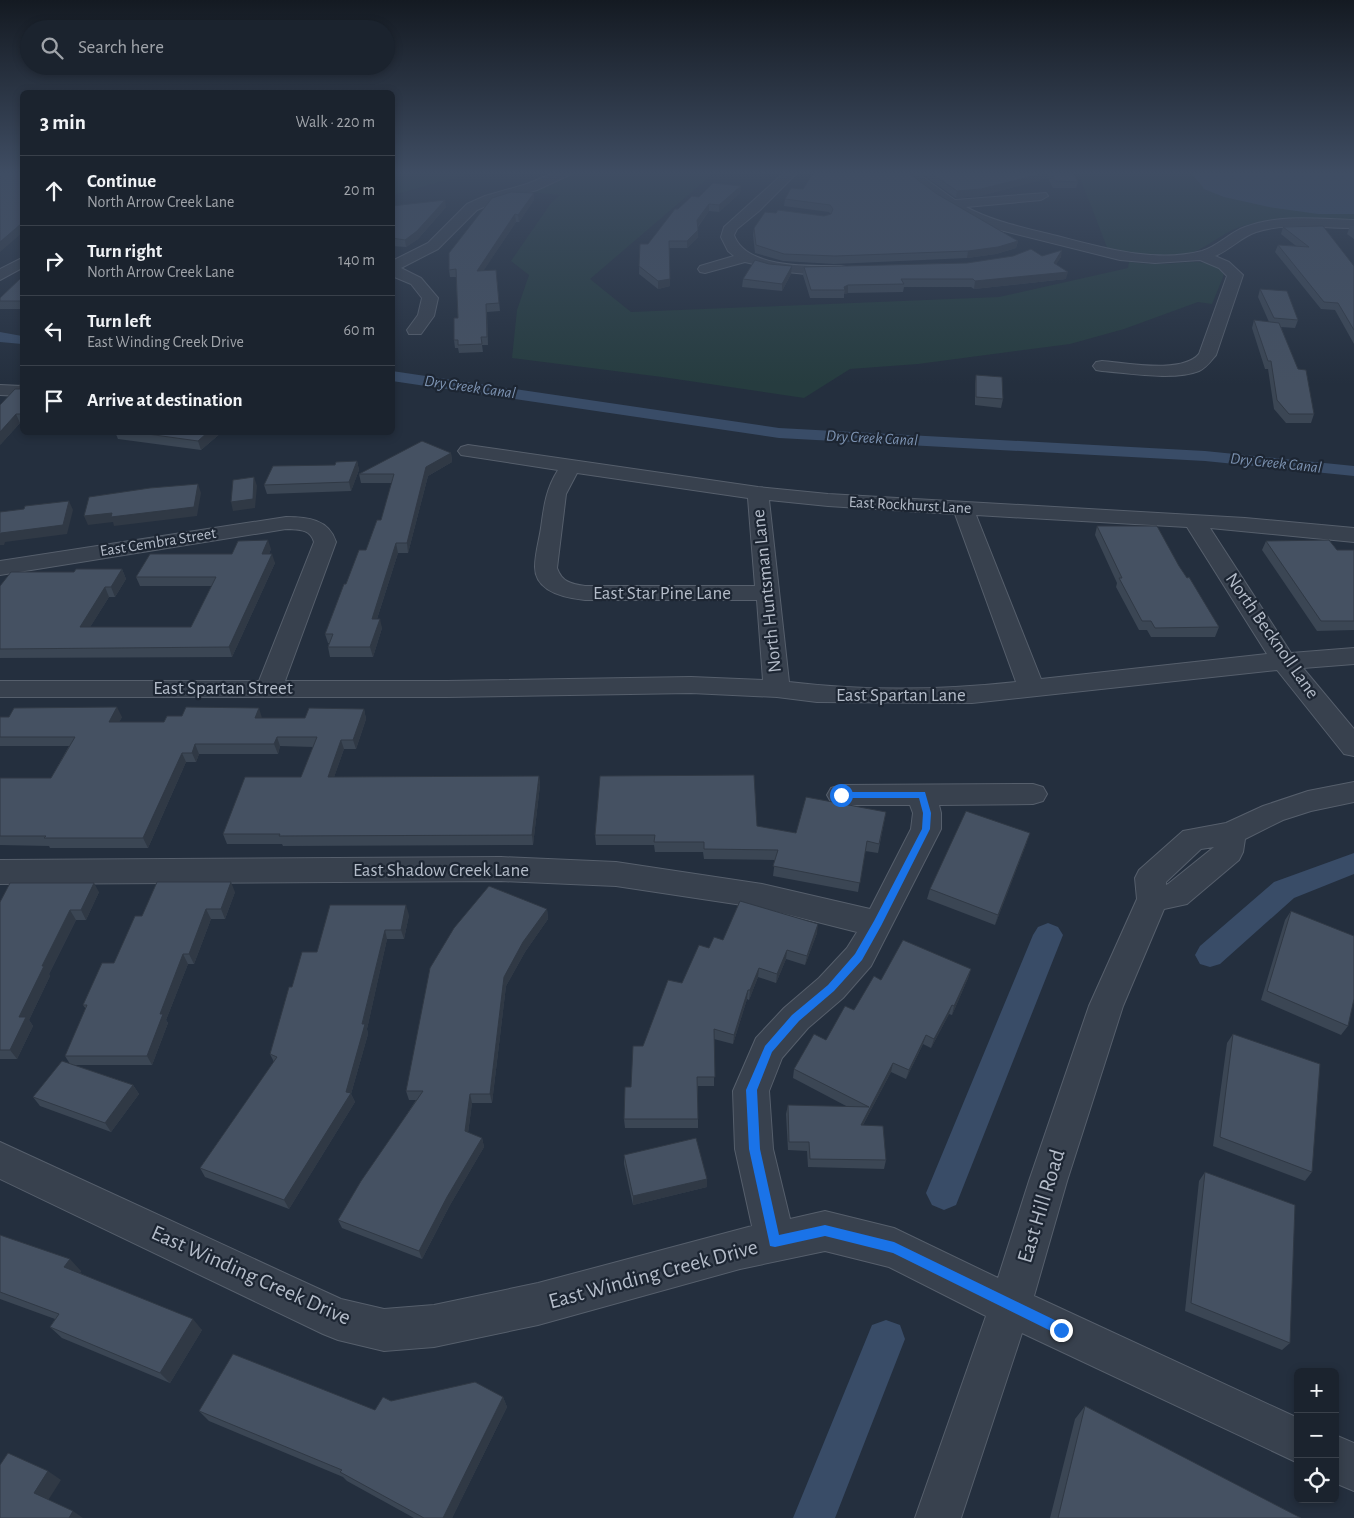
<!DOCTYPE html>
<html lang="en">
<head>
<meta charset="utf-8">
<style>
	body { margin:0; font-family:"Alegreya Sans",sans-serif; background:#242b36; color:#f1f3f6 }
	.controls { position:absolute; right:15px; bottom:15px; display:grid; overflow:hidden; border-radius:8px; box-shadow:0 2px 8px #0003 }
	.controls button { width:45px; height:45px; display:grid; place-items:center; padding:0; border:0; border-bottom:1px solid #39404a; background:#1b232e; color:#f1f3f6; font:25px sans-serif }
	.stop { position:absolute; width:15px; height:15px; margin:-11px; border:4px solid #1a73e8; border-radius:50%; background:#fff }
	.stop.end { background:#1a73e8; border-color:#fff; box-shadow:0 1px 5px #0008 }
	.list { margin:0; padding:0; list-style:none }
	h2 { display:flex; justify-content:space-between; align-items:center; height:65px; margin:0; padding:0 20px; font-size:21px }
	h2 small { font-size:16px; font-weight:400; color:#a0a4aa }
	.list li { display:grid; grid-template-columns:32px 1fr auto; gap:15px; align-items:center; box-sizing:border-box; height:70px; padding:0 20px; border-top:1px solid #39404a }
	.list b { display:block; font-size:19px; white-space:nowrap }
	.list p { margin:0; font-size:16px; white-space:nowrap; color:#a0a4aa }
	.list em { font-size:16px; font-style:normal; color:#a0a4aa }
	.icon { flex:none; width:28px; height:28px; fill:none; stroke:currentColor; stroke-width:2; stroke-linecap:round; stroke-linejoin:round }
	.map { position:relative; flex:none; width:1354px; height:1518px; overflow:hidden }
	.search { position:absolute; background:#1b232e; box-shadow:0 2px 8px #0003; left:20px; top:20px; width:375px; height:55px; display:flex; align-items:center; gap:12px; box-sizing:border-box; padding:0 18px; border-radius:28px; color:#a0a4aa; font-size:19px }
	.panel { position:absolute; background:#1b232e; box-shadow:0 2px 8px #0003; left:20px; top:90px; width:375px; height:345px; border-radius:8px }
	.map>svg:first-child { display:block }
	.green { fill:#263c3f }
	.water { fill:#394c67 }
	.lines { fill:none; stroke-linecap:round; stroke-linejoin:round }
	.canal { fill:#394c67; fill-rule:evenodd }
	.minor-casing { stroke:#565f6c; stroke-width:2 }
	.minor { fill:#38414e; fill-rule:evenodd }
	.wall { fill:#3b4654 }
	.shaded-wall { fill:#303945 }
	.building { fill:#455162; stroke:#303945 }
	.route { fill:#1a73e8 }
	.labels { text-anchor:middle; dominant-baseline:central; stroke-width:4.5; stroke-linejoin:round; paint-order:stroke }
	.far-water-label { font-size:16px; font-style:italic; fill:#7c92b1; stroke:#1d2633 }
	.far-street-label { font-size:16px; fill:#b4bcc9; stroke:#1d2633 }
	.street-label { font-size:19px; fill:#b4bcc9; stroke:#1d2633 }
	.near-street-label { font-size:22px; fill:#b4bcc9; stroke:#1d2633 }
</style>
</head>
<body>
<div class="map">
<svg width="1354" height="1518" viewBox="0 0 1354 1518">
	<rect width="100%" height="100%" fill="#242f3e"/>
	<path class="green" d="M393,172H476L393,195Z
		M572,172H715L590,279L631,312L999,297L1128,268L1129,262C1139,263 1148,264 1158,264C1179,265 1206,255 1224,272L1223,277L1212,304L1198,302L1124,329L1070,344L918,364L850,369L804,398L662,377L512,358L517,310L529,275L511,261L551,203L560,195L529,192Z
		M1078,172H1354V221C1320,221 1275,217 1243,226C1225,231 1212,244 1196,251C1169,263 1136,254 1108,250Z"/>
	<path class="water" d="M1191,172H1354V214H1318L1269,207L1224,197L1204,189Z"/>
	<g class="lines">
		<path class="canal" d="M0,332L22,336V344L0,342Z
			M392,371L779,428L1205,451L1354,466V476L1205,461L779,438L392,381Z
			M1354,853V874L1294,898L1220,964L1210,967L1200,964L1195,955L1200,946L1274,882Z
			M1048,923L1058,927L1063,935L956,1205L944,1210L932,1205L926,1193L1033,935L1038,927Z
			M886,1320L900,1325L905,1339L835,1518H793L872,1325Z"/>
		<defs>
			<path id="minor" d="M556,172H571L569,175L537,190L495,202L477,210L438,249L401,268L421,278L438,298L434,316L421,334H409L407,330L418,315L422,298L411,284L392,276V261L428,243L467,204L485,196L527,184Z
				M785,172H798L759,211L737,229L734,235C746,269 811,266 841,266L846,267L848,270L846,273L816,275L787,272L745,262L705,273L700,272L698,269L700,266L734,256L728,251L721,237L724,227Z
				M903,172H916L955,200L1046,193L1048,196L1041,200L966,207C992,221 1021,227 1049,234C1098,246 1152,264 1202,251C1218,246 1229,233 1245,227C1279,214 1319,219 1354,220V228C1323,228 1286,222 1256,232C1241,237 1230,250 1215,256L1229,262L1243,275L1216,355C1211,361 1206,368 1199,371C1174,381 1129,373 1102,371L1096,370L1093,366L1096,362L1102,361C1127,363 1182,374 1199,354L1227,276L1219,268L1200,260L1155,263L1120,260L996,229L967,218L947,207Z
				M22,258V268L0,280V269Z
				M0,385L22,386V396L0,395Z
				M468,445L758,487L828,494L1245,518L1354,528V542L1210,528L1291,653L1354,648V664L1303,668L1354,729V756L1344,754L1277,670L972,703L817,702L777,697L691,693L447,697H0V681H259L314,542C310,528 298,530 286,529L0,575V561L286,517C307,517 329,519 336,542L285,681H447L691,677L763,680L757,600H585C566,598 535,592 535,567C535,554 539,541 541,528C544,506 546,489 558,470L461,455L458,451L461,447ZM577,473L748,498L755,586H585C571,584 562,582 557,568L566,494ZM769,500L828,506L955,514L1016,682C943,690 863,691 789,682ZM976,515L1187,527L1267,654L1041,679Z
				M1354,782V802L1311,811L1283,820L1245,839L1243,852L1239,860L1187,904L1164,909L1123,1006L1067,1181L1034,1296L1298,1418V1463L1022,1333L961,1518H915L986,1316L889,1267L825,1251L740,1269L538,1325L434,1347L384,1351L338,1340L323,1334L0,1179V1142L341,1299L384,1309L434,1305L538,1283L752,1226L735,1149L733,1091L756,1038L784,1008L819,978L847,948L857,932L762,908L616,886L501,881L0,884V860L501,857L616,862L762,884L870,909L911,829L913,813L910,805H841L831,802L827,795L831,788L841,785L1033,784L1043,787L1047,794L1043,801L1033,804L939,805L941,813V829L871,966L843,998L808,1028L782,1058L769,1091L773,1149L790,1219L825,1211L894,1228L998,1278L1029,1181L1089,1006L1137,899L1135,878L1139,870L1183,831L1226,823L1263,806L1308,791ZM1214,847L1168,884L1166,885V882L1201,849Z
				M1335,1435L1354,1443V1491L1335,1483Z"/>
		</defs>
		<use href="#minor" class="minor-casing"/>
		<use href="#minor" class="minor"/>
	</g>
	<path class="wall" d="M919,172H1073L1078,182L1076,188H1053L1048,178L980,196L956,198Z
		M909,173L937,194L1018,241L1016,248L996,254L967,258L834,264L783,261L755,253L753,235L754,228L776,213L824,216L831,214L829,212L784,206L785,199L803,189Z
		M741,186L740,193L719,212L709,211L698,227V237L687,248H669L670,286L658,289L639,274L640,244H648L678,209Z
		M534,193V200L519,222H516L483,271L496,270L500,311L487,312L488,345H482L483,352L459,353L458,348H455L454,340L458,318L456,277H450L449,270Z
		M392,206L446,207L418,239L406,247L392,246Z
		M1350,226H1354V239L1347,234Z
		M1283,227L1354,266V344L1335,310L1321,309L1275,252L1278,245L1296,246L1281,234Z
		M1042,256L1061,257L1056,264L1066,279L974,289L971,287H904L903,292L848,293L844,294V298H810L803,275L804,267L967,263Z
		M769,264L792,266L791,274L782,291L742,287L743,279Z
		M22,277V309H0V298Z
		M1260,289L1298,320L1295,328L1281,327L1314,414L1311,423H1286L1274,409L1268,369H1265L1252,328L1254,320L1269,322L1258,297Z
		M976,375L1003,399L1001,408L975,405V383Z
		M22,381V423H20L0,445Z
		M115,432H222L201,450L118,439Z
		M451,453L452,462L428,476L408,553H398L377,619L382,628L373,657H330L328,647L329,643H328L325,634L346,584L366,550L381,520L392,483H361L359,474Z
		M357,461L359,470L351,491L267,494L264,485L335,465Z
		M1097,526L1179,566L1219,627L1215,637H1151L1147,630H1139L1116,587L1117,583L1095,535Z
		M1266,541L1337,550H1354V630L1317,631L1262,550Z
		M271,549L269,554L275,563L232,657L0,658V586L74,572L122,569L126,579L115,597H109L90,627H191L212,586H140L136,577L232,554Z
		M364,709L366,719L356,749H344L334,777L539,776L540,785L533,845L283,846L282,844H227L223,834L301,777L313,747L280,746L278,754H199L196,762H186L148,848H50L49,846L0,845V778H51L69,746H0V717H122L119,722H164L262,718H305Z
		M886,812L878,853L865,851L858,892L773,876L775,860L704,859L703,852H655L654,845H596L595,835L757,826L796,833Z
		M1027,842L995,925L927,899L930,889Z
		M99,892L86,920H76L49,974L50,976L29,1020L33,1026L17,1059H0V902Z
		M235,892L225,919H211L194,964H188L166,1020L168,1023L152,1065H74L133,1085L139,1094L111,1132L40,1106L33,1097L70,1064L65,1056L86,1009L83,1005L114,963L142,916Z
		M547,909L548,919L525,952L506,986L492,1103H472L468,1133L482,1138L484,1147L450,1205L422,1259L342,1228L338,1220L416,1100H409L406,1091Z
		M1291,911L1348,1026L1341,1035L1261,1000L1285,920Z
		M409,915L404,939H387L367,1029L368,1034L351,1094L355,1102L289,1209L205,1177L200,1168L274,1062L270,1054L292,987L317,952Z
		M817,933L805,965L786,959L776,983L758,977L749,1000L747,999L733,1044L714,1039V1086H698V1128H625L624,1119L631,1087L643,1046L682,983L723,940Z
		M971,969L968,978L952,1015L949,1014L931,1048L923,1044L906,1079L891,1072L863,1125L886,1160L884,1169L808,1167L807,1151L788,1150L786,1114L788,1105L848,1107L793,1078L794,1069L826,1040L881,980Z
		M1233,1034L1312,1172L1305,1181L1213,1146L1227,1043Z
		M624,1155L707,1179V1187L633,1205L624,1164Z
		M1205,1172L1290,1343L1282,1350L1185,1311L1199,1181Z
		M0,1235L81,1271L80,1273L202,1330L170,1383L62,1338L50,1327L55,1319L0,1299Z
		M503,1397L507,1407L452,1518H414L347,1481L343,1477L209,1421L199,1411L375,1410L391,1401Z
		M1085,1406L1301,1518H1050L1075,1419Z"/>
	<path class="shaded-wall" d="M1050,172L1048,178L980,196L956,198L957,191Z
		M741,186L740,193L719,212V205Z
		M534,193V200L519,222L518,215Z
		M445,200L446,207L418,239L406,247L405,240Z
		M709,204V211L697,227V220Z
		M515,214L516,222L478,279L477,271Z
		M22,223V233L0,252V242Z
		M698,230V237L687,248V241Z
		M1018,241L1016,248L996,254L967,258L968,251Z
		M1062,250L1061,257L1052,271L1054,263Z
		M792,266L791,274L782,291V284Z
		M1068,272L1066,279L974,289L975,281Z
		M670,279V286L658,289V281Z
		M848,285V293L844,294L845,290L844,287Z
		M16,414L20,423L0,445V432Z
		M208,432H222L201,450L198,441Z
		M451,453L452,462L428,476L408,553L407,543L426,467Z
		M357,461L359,470L351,491L349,482Z
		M254,477L257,486L255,508L233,511L231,502Z
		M198,484L201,493L197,516L114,526L113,522L88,525L84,516Z
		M69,501L73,510L67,534L5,542L4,545H0V535L1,533Z
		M268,540L271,549L265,564L262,554Z
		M396,543L398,553L374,628L372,619Z
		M272,554L275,563L232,657L229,647Z
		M122,569L126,579L115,597L111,587Z
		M105,587L109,597L84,637L80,627Z
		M380,619L382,628L373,657L370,647Z
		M117,707L122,717L114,732L109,722Z
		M259,708L262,718L258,728L255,718Z
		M364,709L366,719L356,749L353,740Z
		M277,737L280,746L278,754L274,744Z
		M341,740L344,749L331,786L328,777Z
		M195,744L199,754L196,762L192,753Z
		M182,753L186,762L148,848L143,838Z
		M539,776L540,785L533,845L532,835Z
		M1030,833L1027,842L995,925L998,915Z
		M231,882L235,892L225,919L221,909Z
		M94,883L99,892L86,920L81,910Z
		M406,905L409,915L404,939L401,930Z
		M206,909L211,919L194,964L189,954Z
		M547,909L548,919L525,952L506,986L492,1103L490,1094L504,977L523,942Z
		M70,910L76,920L49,974L50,976L29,1020L33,1026L17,1059L10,1050L19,1017L42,966Z
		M818,924L817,933L805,965L807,956Z
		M385,930L387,939L367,1029L368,1034L351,1094L355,1102L289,1209L284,1200L346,1092Z
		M787,950L786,959L776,983L777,974Z
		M183,954L188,964L166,1020L168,1023L152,1065L147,1056L160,1014Z
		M759,968L758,977L749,1000L750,990Z
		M971,969L968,978L952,1015L954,1006Z
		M748,990L747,999L733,1044L734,1035Z
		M952,1005L949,1014L931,1048L934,1039Z
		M926,1035L923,1044L906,1079L909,1070Z
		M893,1063L891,1072L858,1134L861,1125Z
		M133,1085L139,1094L111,1132L105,1123Z
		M470,1094L472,1103L467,1140L465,1131Z
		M482,1138L484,1147L450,1205L422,1259L419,1251L447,1197Z
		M707,1179V1187L633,1205V1196Z
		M70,1259L81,1271L76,1279L64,1267Z
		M193,1319L202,1330L170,1383L160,1373Z
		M503,1397L507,1407L452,1518H443Z
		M48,1471L61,1480L47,1502L34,1493Z
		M73,1511L83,1518H69Z"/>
	<path class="building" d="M0,172H22V223L0,242Z
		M814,172H907L937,194L1018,241L998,247L968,251L835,256L784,254L756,245L754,228L765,212L776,213L778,210L824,216L831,214L833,209L830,205L785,199L791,188L803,189Z
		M929,172H1049L981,189L957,191Z
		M1050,172H1073L1078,182L1055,181Z
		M713,183L741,186L719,205L709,204L697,220L698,230L687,241H669L670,279L658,281L639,266L640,244H648L675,209H678L692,196L699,197Z
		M511,192L534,193L518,215L515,214L477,271L496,270L499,303L486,304L487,337H481L482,344L458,345V340H454V318H458L456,269L449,270V253L492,198Z
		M445,200L417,231L405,240L392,238V206Z
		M1323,226L1354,266V330L1338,303L1324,302L1278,245L1309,247L1283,227Z
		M1031,249L1042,256L1062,250L1054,263L1068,272L975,281L973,279H901L904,284L848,285L844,287L845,290H811L804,267L967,263L1013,256Z
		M755,260L769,264L792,266L782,284L743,279Z
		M22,277V301H0V298Z
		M1260,289L1287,291L1298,320L1274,318Z
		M1254,320L1279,323L1298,369L1306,370L1314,414H1289L1277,400L1271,361H1268Z
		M976,375L1002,377L1003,399L976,397Z
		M22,381V414H16L0,432V405L15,389H20V384Z
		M133,432H208L198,441Z
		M422,441L451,453L426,467L407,543H396L372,619H380L370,647H328L333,634H325L344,584H346L359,550H366L377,520H381L394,474H359Z
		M357,461L349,482L264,485L273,466L335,465L336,462Z
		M254,477L253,499L231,502L233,480Z
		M198,484L194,507L111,517L112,513L84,516L89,497L150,488Z
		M69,501L63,525L1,533L0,535V512L24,509L25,506Z
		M1097,526H1157L1179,566L1187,578L1189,577L1219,627L1155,628L1151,621H1142L1119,578H1122Z
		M268,540L262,554H272L229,647L0,649V586L11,572H74L76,569H122L111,587H105L80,627H191L216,577H136L150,554H232L238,541Z
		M1329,540L1337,550H1354V621H1321L1266,541Z
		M117,707L109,722H164L167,716H182L186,707L259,708L255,718H305L309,708L364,709L353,740H341L328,777L539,776L532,835L279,836L280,834H223L245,777H301L317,737H277L274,744H195L192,753H182L143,838H44L46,836H0V778H51L75,737H0V717H9L14,708Z
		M754,775L757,826L796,833L806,797L886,812L879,844L867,841L860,883L773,866L778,850L704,849V842H654L655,835H595L600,776Z
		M966,811L1030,833L998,915L930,889Z
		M157,882H231L221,909H206L189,954H183L160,1014H163L147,1056H65L87,1005H83L102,963H114L135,916H142Z
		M10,883H94L81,910H70L42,966H44L19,1017H26L10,1050H0V902Z
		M489,886L547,909L523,942L504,977L490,1094H470L465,1131L482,1138L447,1197L419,1251L338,1220L361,1181L423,1091H406L430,968L454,928Z
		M740,901L818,924L807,956L787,950L777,974L759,968L750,990H748L734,1035L714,1029L715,1077H697L698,1119H624L625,1087H631L633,1046H643L668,980L682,983L699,945L709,948L714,937L723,940Z
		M330,905H406L401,930H385L362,1024H365L346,1092L351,1093L284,1200L200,1168L277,1057L270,1054L289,987H292L302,952H317Z
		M1291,911L1354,936V999L1348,1026L1267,991Z
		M903,940L971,969L954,1006L952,1005L934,1039L926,1035L909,1070L893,1063L861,1125L883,1126L886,1160L810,1159L809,1142H789L788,1105L869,1107L794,1069L814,1034L826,1040L845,1006L854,1010L874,976L881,980Z
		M1233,1034L1320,1064L1312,1172L1220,1137Z
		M62,1061L133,1085L105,1123L33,1097Z
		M696,1138L707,1179L633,1196L624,1155Z
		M1205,1172L1295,1205L1290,1343L1191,1303Z
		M0,1235L70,1259L64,1267L193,1319L160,1373L50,1327L59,1314L0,1292Z
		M233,1354L375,1410L383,1397L391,1401L475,1382L503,1397L443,1518H424L340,1472L342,1470L199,1411Z
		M1085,1406L1301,1518H1058Z
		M8,1453L48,1471L34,1493L73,1511L69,1518H0V1465Z"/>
	<linearGradient id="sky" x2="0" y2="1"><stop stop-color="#141a22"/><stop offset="0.45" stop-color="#3f4d63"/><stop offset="1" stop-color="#3f4d63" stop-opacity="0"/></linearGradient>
	<rect width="1354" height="384" fill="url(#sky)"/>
	<path class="route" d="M841,792H925L931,813L930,829L881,926L862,960L834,991L799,1021L772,1052L757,1090L760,1149L779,1235L825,1225L894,1242L1065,1325L1067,1330L1065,1334L1061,1336L893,1253L825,1236L775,1247L770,1246L769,1241L749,1149L746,1090L765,1046L792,1015L828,985L855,954L874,921L922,829L923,813L919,798H841L837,795Z"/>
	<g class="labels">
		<g class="far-water-label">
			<text transform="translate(470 387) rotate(8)">Dry Creek Canal</text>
			<text transform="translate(872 438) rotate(3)">Dry Creek Canal</text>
			<text transform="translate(1276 463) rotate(6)">Dry Creek Canal</text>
		</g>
		<g class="far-street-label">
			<text transform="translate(910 505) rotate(3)">East Rockhurst Lane</text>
			<text transform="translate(158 542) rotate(-9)">East Cembra Street</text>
		</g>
		<g class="street-label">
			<text transform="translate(767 591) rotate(-96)">North Huntsman Lane</text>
			<text x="662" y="593">East Star Pine Lane</text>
			<text transform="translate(1272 636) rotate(55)">North Becknoll Lane</text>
			<text x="223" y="688">East Spartan Street</text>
			<text x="901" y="695">East Spartan Lane</text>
			<text x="441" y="870">East Shadow Creek Lane</text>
		</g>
		<g class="near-street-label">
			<text transform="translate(1041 1206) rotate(-73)">East Hill Road</text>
			<text transform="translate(653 1274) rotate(-15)">East Winding Creek Drive</text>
			<text transform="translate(251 1275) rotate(24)">East Winding Creek Drive</text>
		</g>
	</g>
</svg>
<div class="controls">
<button>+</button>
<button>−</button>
<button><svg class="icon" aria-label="locate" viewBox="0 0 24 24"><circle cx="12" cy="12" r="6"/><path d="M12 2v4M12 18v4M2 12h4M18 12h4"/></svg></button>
</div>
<div class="stop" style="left:841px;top:795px"></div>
<div class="stop end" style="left:1061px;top:1330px"></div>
<div class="search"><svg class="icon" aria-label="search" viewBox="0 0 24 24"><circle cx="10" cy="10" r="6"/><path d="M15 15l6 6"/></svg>Search here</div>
<section class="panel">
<h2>3 min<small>Walk · 220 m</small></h2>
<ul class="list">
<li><svg class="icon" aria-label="ahead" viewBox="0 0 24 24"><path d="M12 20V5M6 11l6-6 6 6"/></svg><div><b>Continue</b><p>North Arrow Creek Lane</p></div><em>20 m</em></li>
<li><svg class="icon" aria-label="right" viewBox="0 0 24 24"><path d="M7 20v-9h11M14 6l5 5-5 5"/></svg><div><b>Turn right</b><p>North Arrow Creek Lane</p></div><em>140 m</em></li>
<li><svg class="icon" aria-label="left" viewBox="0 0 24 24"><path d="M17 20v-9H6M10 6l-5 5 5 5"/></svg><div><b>Turn left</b><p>East Winding Creek Drive</p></div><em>60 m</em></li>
<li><svg class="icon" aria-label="arrive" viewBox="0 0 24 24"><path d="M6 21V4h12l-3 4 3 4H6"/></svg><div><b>Arrive at destination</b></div></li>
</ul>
</section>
</div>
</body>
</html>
